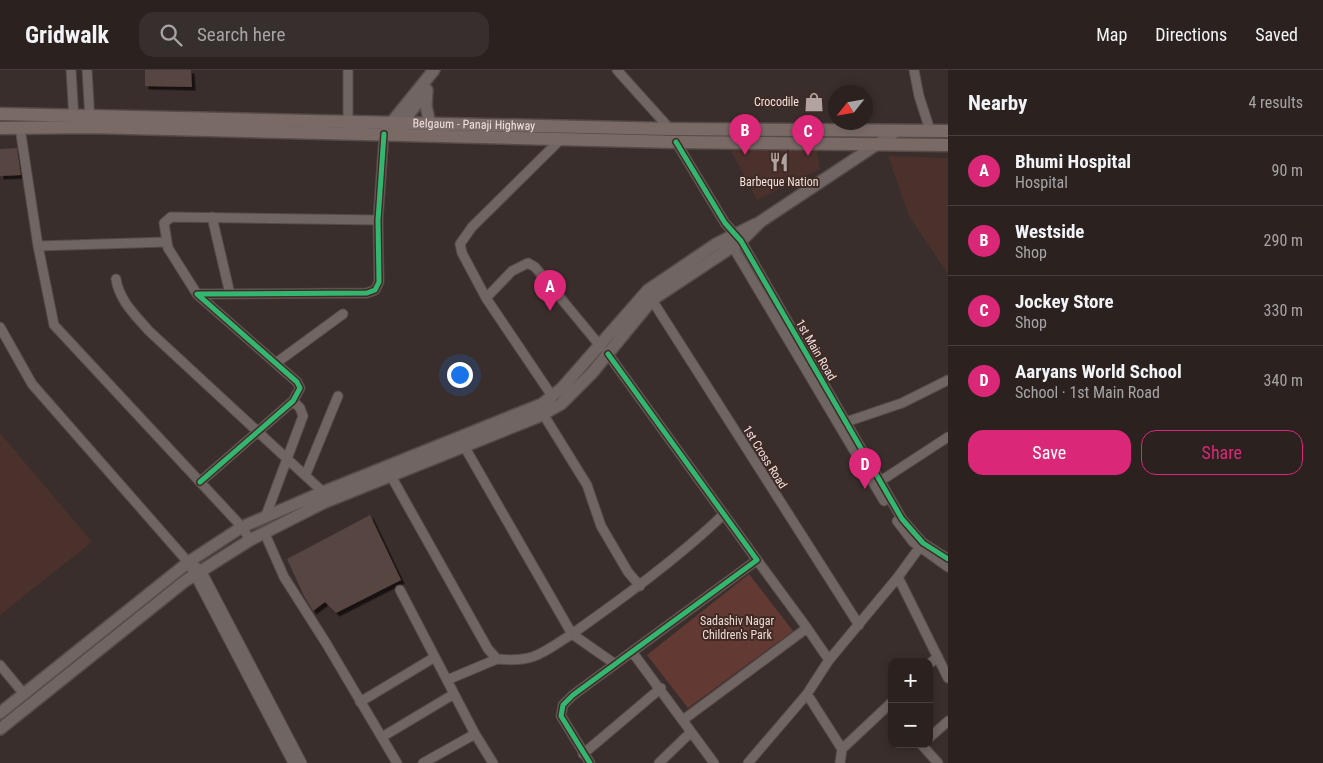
<!DOCTYPE html>
<html lang="en">
<head>
<meta charset="utf-8">
<style>
	body { margin:0; font-family:"Roboto Condensed",sans-serif; background:#372f2d; color:#f1f3f6 }
	.controls { position:absolute; right:15px; bottom:15px; display:grid; overflow:hidden; border-radius:10px; box-shadow:0 2px 8px #0003 }
	.controls button { width:45px; height:45px; display:grid; place-items:center; padding:0; border:0; border-bottom:1px solid #473f3e; background:#2b2220; color:#f1f3f6; font:25px sans-serif }
	.compass { position:absolute; left:828px; top:15px; width:45px; height:45px; border-radius:50%; background:#2b2220; box-shadow:0 2px 8px #0003; rotate:239deg }
	.you { position:absolute; left:459px; top:304px; width:18px; height:18px; margin:-12px; border:4px solid #fff; border-radius:50%; background:#1a73e8; box-shadow:0 0 0 8px #1a73e833 }
	.badge { display:grid; place-items:center; width:32px; height:32px; border-radius:50%; background:#db2777; color:#fff; font-size:16px; font-weight:700 }
	.pin { position:absolute; translate:-50% -41px; filter:drop-shadow(0 1px 2px #0008) }
	.pin::after { content:''; position:absolute; top:26px; width:18px; height:15px; background:inherit; clip-path:polygon(0 0,100% 0,50% 100%) }
	.list { margin:0; padding:0; list-style:none }
	h2 { display:flex; justify-content:space-between; align-items:center; height:65px; margin:0; padding:0 20px; font-size:21px }
	h2 small { font-size:16px; font-weight:400; color:#a6a4a5 }
	.list li { display:grid; grid-template-columns:32px 1fr auto; gap:15px; align-items:center; box-sizing:border-box; height:70px; padding:0 20px; border-top:1px solid #473f3e }
	.list b { display:block; font-size:19px; white-space:nowrap }
	.list p { margin:0; font-size:16px; white-space:nowrap; color:#a6a4a5 }
	.list em { font-size:16px; font-style:normal; color:#a6a4a5 }
	.actions { display:flex; gap:10px; padding:15px 20px }
	.actions a { flex:1; padding:11px 0; border:1px solid #db2777; border-radius:15px; text-align:center; font-size:18px; color:#db2777 }
	.actions .main { background:#db2777; color:#fff }
	.icon { flex:none; width:28px; height:28px; fill:none; stroke:currentColor; stroke-width:2; stroke-linecap:round; stroke-linejoin:round }
	.map { position:relative; flex:none; width:948px; height:693px; overflow:hidden }
	header { display:flex; align-items:center; gap:30px; box-sizing:border-box; height:70px; padding:0 25px; background:#2b2220; border-bottom:1px solid #473f3e }
	header strong { font-size:24px }
	nav { display:flex; gap:28px; margin-inline-start:auto; font-size:18px }
	.search { width:350px; height:45px; background:#372f2d; display:flex; align-items:center; gap:12px; box-sizing:border-box; padding:0 18px; border-radius:15px; color:#a6a4a5; font-size:19px }
	main { display:flex }
	aside { flex:1; background:#2b2220 }
	.map>svg:first-child { display:block }
	.built { fill:#4b312b }
	.green { fill:#623a33 }
	.building { fill:#574440; filter:url(#shadow) }
	.lines { fill:none; stroke-linecap:round; stroke-linejoin:round }
	.minor-casing { stroke:#564b49; stroke-width:11 }
	.major-casing { stroke:#564b49; stroke-width:14 }
	.highway-casing { stroke:#564b49; stroke-width:15 }
	.minor { stroke:#6f6563; stroke-width:9 }
	.major { stroke:#706562; stroke-width:11 }
	.highway { stroke:#796a66; stroke-width:12 }
	.cycleway-casing { stroke:#3f2a25; stroke-width:8 }
	.cycleway { stroke:#33b770; stroke-width:5 }
	.labels { text-anchor:middle; dominant-baseline:central; stroke-width:4; stroke-linejoin:round; paint-order:stroke }
	.poi-label { font-size:12px; fill:#f1e2df; stroke:#3f2a25; text-anchor:end }
	.street-label { font-size:12px; fill:#f1e2df; stroke:#3f2a25 }
	.park-label { font-size:12px; fill:#f2dbd6; stroke:#3f2a25 }
</style>
</head>
<body>
<header>
<strong>Gridwalk</strong>
<div class="search"><svg class="icon" aria-label="search" viewBox="0 0 24 24"><circle cx="10" cy="10" r="6"/><path d="M15 15l6 6"/></svg>Search here</div>
<nav><a>Map</a><a>Directions</a><a>Saved</a></nav>
</header>
<main>
<div class="map">
<svg width="948" height="693" viewBox="0 0 948 693">
	<defs>
		<filter id="shadow"><feDropShadow dx="3.5" dy="3.5" stdDeviation="0" flood-color="#0009"/></filter>
	</defs>
	<rect width="100%" height="100%" fill="#392e2b"/>
	<path class="built" d="M816,77L820,99L757,130L731,81Z
		M888,86L948,88V204L909,146Z
		M0,363L92,472L0,545Z"/>
	<path class="green" d="M749,504L793,561L688,638L647,585Z"/>
	<path class="building" d="M145,0H191L192,17L145,16Z
		M17,78L21,105L0,106V79Z
		M370,445L401,510L336,543L325,532L313,541L304,526L287,489Z"/>
	<g class="lines">
		<defs>
			<path id="minor" d="M71,0L74,50
				M87,0L90,50
				M617,0L670,59
				M914,0L919,26L930,60
				M348,56V0
				M20,58L38,176L54,255L242,457L250,470
				M676,72L725,153L741,171L902,449L923,473L948,489
				M212,147L230,224
				M730,172L884,431
				M38,176L166,172
				M116,209C119,230 135,245 149,261L323,422
				M197,224L168,178L164,153L171,147L378,150
				M486,228L512,201L528,193L535,197L601,277
				M652,230L859,555
				M0,257L32,314L188,492
				M276,293L343,244
				M552,326L486,228L462,183L460,174L472,157L561,69
				M540,339L587,415L601,456L628,502L640,516
				M846,352L902,333L948,310
				M464,376L572,564C624,527 677,489 723,445
				M306,404L338,326
				M391,406L488,579L497,589C534,593 542,583 572,564L615,594
				M200,412L293,331L300,318L297,312L197,224L367,223L375,220L379,212L378,150L384,64
				M879,412L948,367
				M265,448L303,346L300,338L293,331
				M897,451L913,472L948,497
				M265,464L284,507L326,573L397,693
				M898,507L948,608
				M400,520L475,664L493,693
				M807,558L829,590
				M633,583L714,693
				M929,594L938,587
				M0,595L24,624
				M447,610L497,589
				M807,624L842,679L840,693
				M360,632L435,587
				M683,650L807,558L757,490
				M382,667L454,624
				M929,668L948,651
				M921,674L938,693
				M842,679L892,632
				M583,684L661,618
				M293,693L188,492L201,500L302,693
				M423,693L475,664
				M590,693L561,646L563,635L573,625L757,490L608,284
				M659,693L690,663
				M748,693L807,624L829,590L898,507L922,474"/>
			<path id="major" d="M427,20L426,36L430,54
				M387,58L434,0
				M397,60L422,27
				M0,643L190,491L242,457L323,422L542,334L562,318L648,220L716,174L756,154
				M0,659L185,511L250,470L323,433L540,346L561,334L592,303L652,230L741,171L760,152L897,61"/>
			<g id="highway">
				<path id="s1" d="M0,44L670,59L948,61"/>
				<path d="M0,58L90,57L676,72L948,75"/>
			</g>
		</defs>
		<use href="#minor" class="minor-casing"/>
		<use href="#major" class="major-casing"/>
		<use href="#highway" class="highway-casing"/>
		<use href="#minor" class="minor"/>
		<use href="#major" class="major"/>
		<use href="#highway" class="highway"/>
		<defs>
			<path id="cycleway" d="M676,72L725,153L741,171L902,449L923,473L948,489
				M200,412L293,331L300,318L297,312L197,224L367,223L375,220L379,212L378,150L384,64
				M590,693L561,646L563,635L573,625L757,490L608,284"/>
		</defs>
		<use href="#cycleway" class="cycleway-casing"/>
		<use href="#cycleway" class="cycleway"/>
	</g>
	<defs>
		<symbol id="shop-bare" viewBox="-9 -9 18 18"><path d="M-5-2.5h2.3a2.7 3.5 0 0 1 5.4 0H5L5.5 6h-11ZM-1.5-2.5h3a1.5 2.3 0 0 0-3 0Z" fill="#b1a3a0" stroke="#3f2a25" stroke-width="2.5" paint-order="stroke"/></symbol>
		<symbol id="restaurant-bare" viewBox="-9 -9 18 18"><path d="M-5-6h1v4h1v-4h1v4h1v-4h1v5L-1.5 .5V6h-2V.5L-5-1ZM5-6V6H3V1.5H1.5Q1.5-4 5-6Z" fill="#b1a3a0" stroke="#3f2a25" stroke-width="2.5" paint-order="stroke"/></symbol>
	</defs>
	<g fill-rule="evenodd">
		<use href="#shop-bare" x="800" y="18" width="28" height="28"/>
		<use href="#restaurant-bare" x="765" y="78" width="28" height="28"/>
	</g>
	<g class="labels">
		<g class="poi-label">
			<text x="799" y="32">Crocodile</text>
			<text x="779" y="112" text-anchor="middle">Barbeque Nation</text>
		</g>
		<g class="street-label">
			<text stroke="none"><textPath href="#s1" startOffset="474">Belgaum - Panaji Highway</textPath></text>
			<text transform="translate(816 280) rotate(60)">1st Main Road</text>
			<text transform="translate(765 387) rotate(58)">1st Cross Road</text>
		</g>
		<g class="park-label">
			<text x="737" y="551">Sadashiv Nagar<tspan x="737" dy="14">Children's Park</tspan></text>
		</g>
	</g>
</svg>
<div class="controls">
<button>+</button>
<button>−</button>
</div>
<svg class="compass" viewBox="-18 -18 36 36"><path d="M0-13l5 13h-10z" fill="#e53935"/><path d="M0 13l5-13h-10z" fill="#a6a4a5"/></svg>
<div class="you"></div>
<div class="pin badge" style="left:550px;top:241px">A</div>
<div class="pin badge" style="left:745px;top:85px">B</div>
<div class="pin badge" style="left:808px;top:86px">C</div>
<div class="pin badge" style="left:865px;top:419px">D</div>
</div>
<aside>
<h2>Nearby<small>4 results</small></h2>
<ul class="list">
<li><span class="badge">A</span><div><b>Bhumi Hospital</b><p>Hospital</p></div><em>90 m</em></li>
<li><span class="badge">B</span><div><b>Westside</b><p>Shop</p></div><em>290 m</em></li>
<li><span class="badge">C</span><div><b>Jockey Store</b><p>Shop</p></div><em>330 m</em></li>
<li><span class="badge">D</span><div><b>Aaryans World School</b><p>School · 1st Main Road</p></div><em>340 m</em></li>
</ul>
<div class="actions"><a class="main">Save</a><a>Share</a></div>
</aside>
</main>
</body>
</html>
